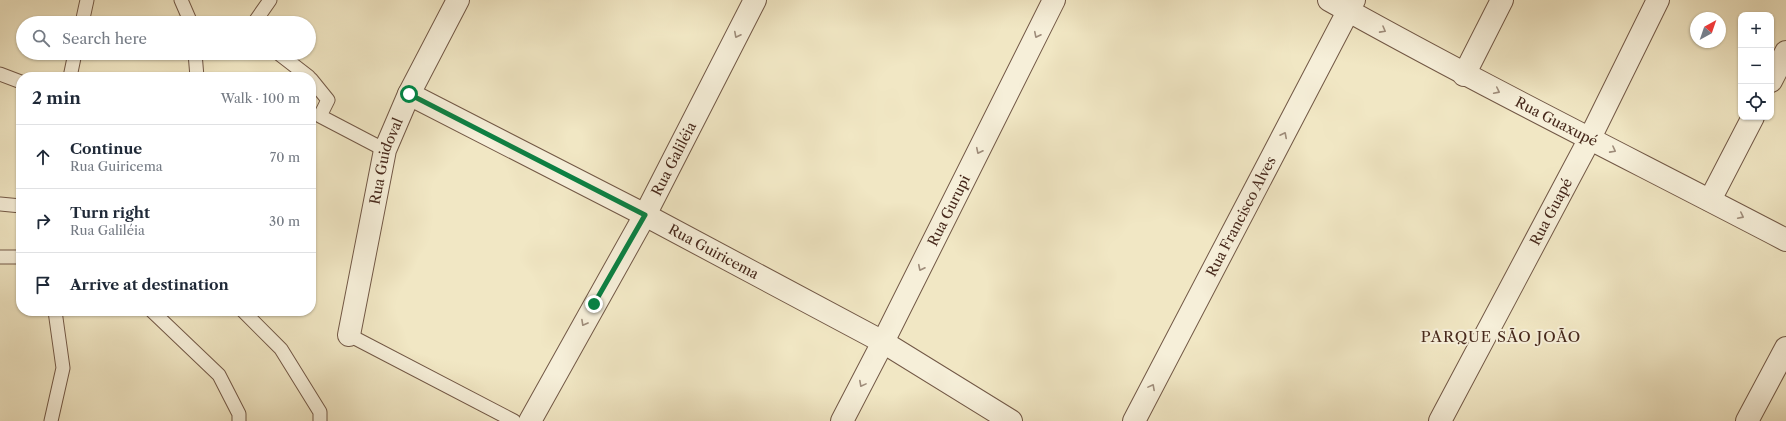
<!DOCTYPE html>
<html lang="en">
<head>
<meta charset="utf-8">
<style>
	body { margin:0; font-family:"Libre Caslon Text",serif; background:#f2f2f3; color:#1f2937 }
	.controls { position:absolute; right:12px; top:12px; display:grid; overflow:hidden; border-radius:8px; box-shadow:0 1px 3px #0004 }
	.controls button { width:36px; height:36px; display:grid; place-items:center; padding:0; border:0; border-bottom:1px solid #e0e1e3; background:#fff; color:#1f2937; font:20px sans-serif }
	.compass { position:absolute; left:1690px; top:12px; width:36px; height:36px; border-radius:50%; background:#fff; box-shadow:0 1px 3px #0004; rotate:40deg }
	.stop { position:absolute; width:12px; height:12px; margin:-9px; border:3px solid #0b8043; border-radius:50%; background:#fff }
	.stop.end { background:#0b8043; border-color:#fff; box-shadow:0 1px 4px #0008 }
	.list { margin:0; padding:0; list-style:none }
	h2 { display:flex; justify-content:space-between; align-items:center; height:52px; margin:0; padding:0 16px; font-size:17px }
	h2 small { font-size:13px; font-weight:400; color:#747a83 }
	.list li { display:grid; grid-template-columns:26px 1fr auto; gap:12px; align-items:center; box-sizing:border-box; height:64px; padding:0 16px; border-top:1px solid #e0e1e3 }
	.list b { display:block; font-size:15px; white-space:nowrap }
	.list p { margin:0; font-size:13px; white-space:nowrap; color:#747a83 }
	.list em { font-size:13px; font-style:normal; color:#747a83 }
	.icon { flex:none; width:22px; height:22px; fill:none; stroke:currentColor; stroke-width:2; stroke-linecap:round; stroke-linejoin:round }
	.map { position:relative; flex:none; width:1786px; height:421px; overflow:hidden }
	.search { position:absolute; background:#fff; box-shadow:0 1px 3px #0004; left:16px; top:16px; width:300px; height:44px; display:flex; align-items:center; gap:10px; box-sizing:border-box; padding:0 14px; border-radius:22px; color:#747a83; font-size:15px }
	.panel { position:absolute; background:#fff; box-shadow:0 1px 3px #0004; left:16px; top:72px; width:300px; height:244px; border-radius:16px }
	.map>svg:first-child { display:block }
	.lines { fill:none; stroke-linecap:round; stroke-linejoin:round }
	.lane-casing { stroke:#725846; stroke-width:15 }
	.street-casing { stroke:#725846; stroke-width:24 }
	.lane { stroke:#f6efd9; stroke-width:13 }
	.street { stroke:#f6efd9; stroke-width:22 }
	.oneway { stroke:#9e8c7a }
	.route { stroke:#0b8043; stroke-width:5 }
	.labels { text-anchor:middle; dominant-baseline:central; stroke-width:4; stroke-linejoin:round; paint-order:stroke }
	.street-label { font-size:14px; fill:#47291c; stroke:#f6efd9 }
	.neighbourhood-label { font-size:15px; letter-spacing:1px; fill:#47291c; stroke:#f6efd9 }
</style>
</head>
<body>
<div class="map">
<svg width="1786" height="421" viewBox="0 0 1786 421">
	<rect width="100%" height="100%" fill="#f1e7c4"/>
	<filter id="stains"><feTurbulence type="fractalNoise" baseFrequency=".005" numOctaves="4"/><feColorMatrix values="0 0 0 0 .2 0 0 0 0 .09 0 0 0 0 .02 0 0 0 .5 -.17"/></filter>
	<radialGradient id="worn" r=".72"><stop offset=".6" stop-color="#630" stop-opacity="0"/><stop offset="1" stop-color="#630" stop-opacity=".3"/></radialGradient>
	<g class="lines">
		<defs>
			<path id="lane" d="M181,0L191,23
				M82,23L87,0
				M254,23L270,0
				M195,53L197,77
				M278,53L309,77
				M0,74L21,82
				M70,77L75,53
				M311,79L328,100L320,116L385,150
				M0,204L21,206
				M0,257H21
				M152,311L219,375L239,414V421
				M243,311L281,349L320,412V421
				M349,335L514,421
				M51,421L63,368L55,311"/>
			<g id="street">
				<path id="s1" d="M1329,0C1479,84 1633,160 1786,240"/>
				<path d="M1464,75L1502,0"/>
				<path d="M1771,81L1786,52"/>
				<path id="s2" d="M409,94L645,215L883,342L1011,421"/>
				<path d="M1710,200L1753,117"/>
				<path id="s3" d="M349,335L385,150L409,94L458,0"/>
				<path id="s4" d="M530,421L645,215L755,0"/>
				<path id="s5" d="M842,421L883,342L1054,0"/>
				<path id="s6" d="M1134,421L1354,0"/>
				<path id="s7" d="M1440,421L1587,144L1658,0"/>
				<path d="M1747,421L1786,348"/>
			</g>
		</defs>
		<use href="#lane" class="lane-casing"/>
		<use href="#street" class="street-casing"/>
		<use href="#lane" class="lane"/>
		<use href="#street" class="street"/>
	</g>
	<defs><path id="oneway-chevron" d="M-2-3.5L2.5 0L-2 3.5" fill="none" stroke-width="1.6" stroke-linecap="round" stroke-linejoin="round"/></defs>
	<g class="oneway">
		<use href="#oneway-chevron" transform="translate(1383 30) rotate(29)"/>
		<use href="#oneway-chevron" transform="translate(737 35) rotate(117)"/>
		<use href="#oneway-chevron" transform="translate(1037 35) rotate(116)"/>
		<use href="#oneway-chevron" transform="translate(1497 91) rotate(26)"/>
		<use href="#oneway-chevron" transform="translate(1284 135) rotate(-63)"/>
		<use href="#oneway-chevron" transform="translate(1613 150) rotate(28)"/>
		<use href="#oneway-chevron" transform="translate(979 151) rotate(116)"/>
		<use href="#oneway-chevron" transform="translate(1741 216) rotate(27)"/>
		<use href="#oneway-chevron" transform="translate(921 268) rotate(116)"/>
		<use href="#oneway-chevron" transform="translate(584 323) rotate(119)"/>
		<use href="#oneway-chevron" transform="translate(862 384) rotate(118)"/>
		<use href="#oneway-chevron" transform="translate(1152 387) rotate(-62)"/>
	</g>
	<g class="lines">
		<path class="route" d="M409,94L645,215L594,304"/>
	</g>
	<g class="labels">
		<g class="street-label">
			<text stroke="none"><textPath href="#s1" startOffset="258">Rua Guaxupé</textPath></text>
			<text stroke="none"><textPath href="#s4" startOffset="299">Rua Galiléia</textPath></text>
			<text stroke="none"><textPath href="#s3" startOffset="178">Rua Guidoval</textPath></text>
			<text stroke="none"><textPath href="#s5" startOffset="236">Rua Gurupi</textPath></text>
			<text stroke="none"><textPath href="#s7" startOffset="237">Rua Guapé</textPath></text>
			<text stroke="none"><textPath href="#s6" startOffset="231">Rua Francisco Alves</textPath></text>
			<text stroke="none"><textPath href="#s2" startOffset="343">Rua Guiricema</textPath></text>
		</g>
		<g class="neighbourhood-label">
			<text x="1501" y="336">PARQUE SÃO JOÃO</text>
		</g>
	</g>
	<rect width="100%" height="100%" filter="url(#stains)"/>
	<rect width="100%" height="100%" fill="url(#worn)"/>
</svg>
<div class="controls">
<button>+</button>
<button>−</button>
<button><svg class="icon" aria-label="locate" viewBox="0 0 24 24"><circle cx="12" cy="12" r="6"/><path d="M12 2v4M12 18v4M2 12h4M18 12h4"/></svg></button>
</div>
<svg class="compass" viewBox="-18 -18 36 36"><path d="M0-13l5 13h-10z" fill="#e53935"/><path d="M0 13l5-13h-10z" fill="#747a83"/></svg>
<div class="stop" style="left:409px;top:94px"></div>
<div class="stop end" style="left:594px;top:304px"></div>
<div class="search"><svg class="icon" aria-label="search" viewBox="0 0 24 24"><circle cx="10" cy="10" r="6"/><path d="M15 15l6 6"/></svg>Search here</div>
<section class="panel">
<h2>2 min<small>Walk · 100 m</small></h2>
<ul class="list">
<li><svg class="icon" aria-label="ahead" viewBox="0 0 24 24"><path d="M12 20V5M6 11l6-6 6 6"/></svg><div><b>Continue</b><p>Rua Guiricema</p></div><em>70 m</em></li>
<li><svg class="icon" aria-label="right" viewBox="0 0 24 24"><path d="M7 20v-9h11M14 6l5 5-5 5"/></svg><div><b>Turn right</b><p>Rua Galiléia</p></div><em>30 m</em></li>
<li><svg class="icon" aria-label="arrive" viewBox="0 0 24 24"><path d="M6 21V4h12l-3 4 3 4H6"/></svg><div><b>Arrive at destination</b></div></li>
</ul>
</section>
</div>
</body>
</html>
